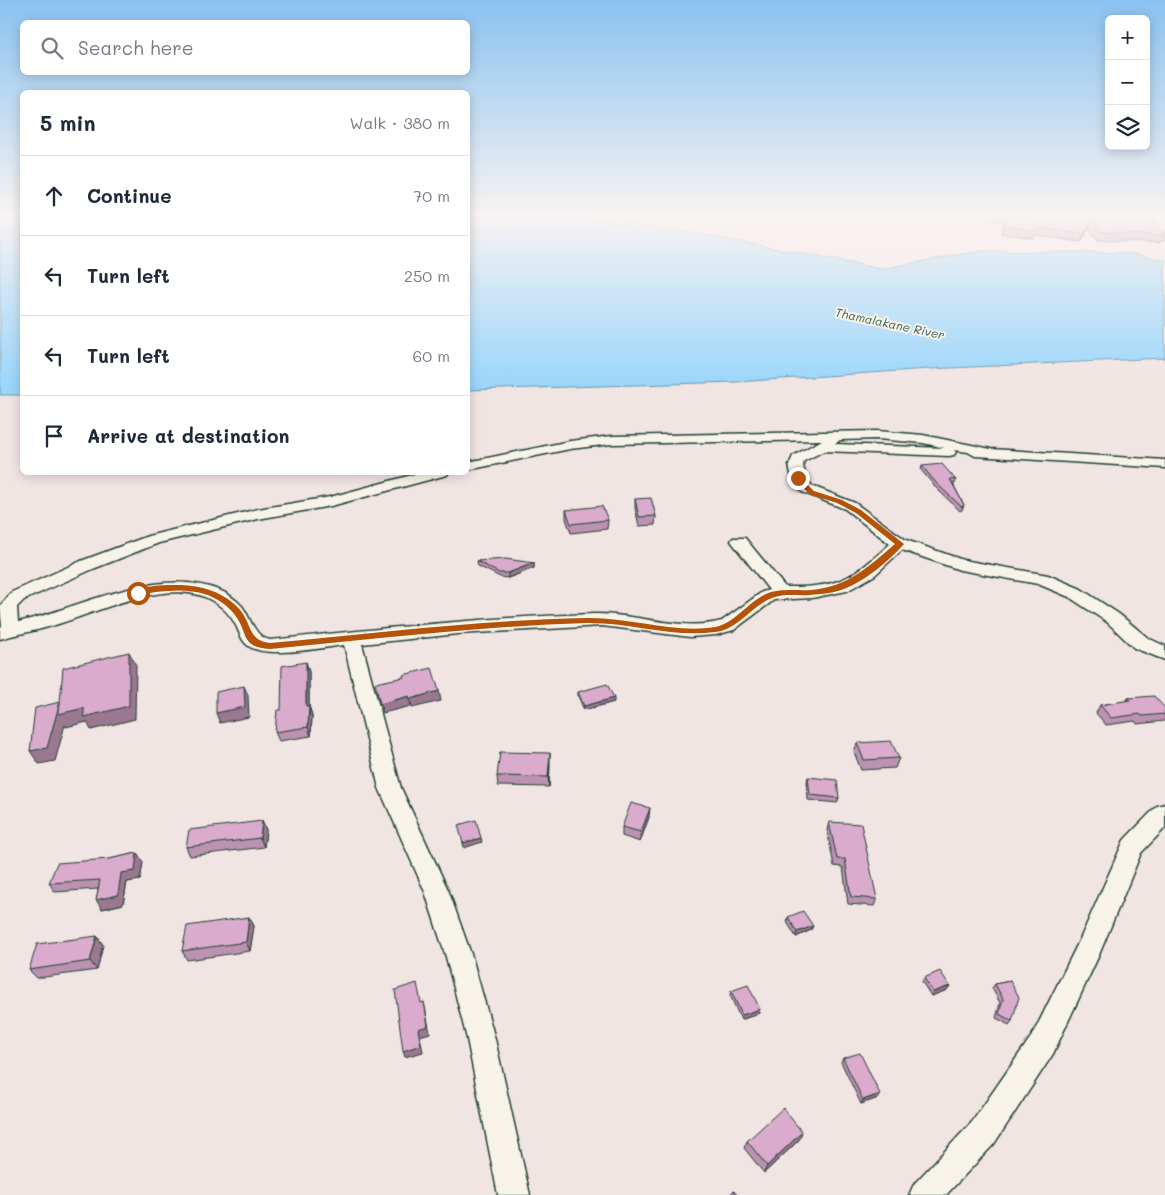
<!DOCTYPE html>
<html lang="en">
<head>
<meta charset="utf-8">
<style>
	body { margin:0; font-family:Mali,sans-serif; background:#f6f6f7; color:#1f2937 }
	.controls { position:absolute; right:15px; top:15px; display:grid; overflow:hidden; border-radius:8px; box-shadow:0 2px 12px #0003 }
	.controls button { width:45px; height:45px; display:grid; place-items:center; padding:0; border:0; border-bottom:1px solid #e0e1e3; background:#fff; color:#1f2937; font:25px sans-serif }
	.stop { position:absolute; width:15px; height:15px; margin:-11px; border:4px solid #b45309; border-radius:50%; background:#fff }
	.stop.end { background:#b45309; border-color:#fff; box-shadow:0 1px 5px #0008 }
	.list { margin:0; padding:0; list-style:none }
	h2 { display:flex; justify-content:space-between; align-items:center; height:65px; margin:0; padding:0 20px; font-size:21px }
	h2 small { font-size:16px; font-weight:400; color:#747a83 }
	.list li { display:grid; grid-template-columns:32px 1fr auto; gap:15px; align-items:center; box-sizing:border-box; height:80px; padding:0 20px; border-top:1px solid #e0e1e3 }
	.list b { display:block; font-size:19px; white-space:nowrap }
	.list em { font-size:16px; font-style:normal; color:#747a83 }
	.icon { flex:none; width:28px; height:28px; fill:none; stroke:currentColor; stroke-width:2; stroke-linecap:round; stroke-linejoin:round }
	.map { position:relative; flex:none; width:1165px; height:1195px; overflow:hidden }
	.search { position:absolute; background:#fff; box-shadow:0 2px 12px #0003; left:20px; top:20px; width:450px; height:55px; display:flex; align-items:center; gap:12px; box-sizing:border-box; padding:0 18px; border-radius:8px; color:#747a83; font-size:19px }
	.panel { position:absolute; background:#fff; box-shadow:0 2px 12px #0003; left:20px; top:90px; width:450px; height:385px; border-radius:8px }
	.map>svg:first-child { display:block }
	.water { fill:#9bd6fb; stroke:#6999ab }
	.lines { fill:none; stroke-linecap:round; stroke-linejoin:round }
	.street-casing { stroke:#1f3d34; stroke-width:3 }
	.street { fill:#f7f3e8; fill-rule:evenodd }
	.wall { fill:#bb93b0; stroke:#1f3d34 }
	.shaded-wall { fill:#997890; stroke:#1f3d34 }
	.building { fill:#daabcd; stroke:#1f3d34 }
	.route { fill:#b45309 }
	.labels { text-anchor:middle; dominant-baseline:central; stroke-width:4; stroke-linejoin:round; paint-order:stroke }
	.far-water-label { font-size:12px; font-style:italic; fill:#385c5c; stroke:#f7f3e8 }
</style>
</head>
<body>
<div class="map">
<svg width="1165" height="1195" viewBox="0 0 1165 1195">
	<rect width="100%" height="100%" fill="#f1e5e3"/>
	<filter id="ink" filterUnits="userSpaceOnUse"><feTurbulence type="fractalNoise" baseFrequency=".02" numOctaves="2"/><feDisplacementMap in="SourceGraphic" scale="10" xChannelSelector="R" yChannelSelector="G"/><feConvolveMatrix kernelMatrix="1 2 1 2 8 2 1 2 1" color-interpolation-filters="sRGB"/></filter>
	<g filter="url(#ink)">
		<path class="water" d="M0,217H22V395H0Z
			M468,217H576L700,234L881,269L980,251L1129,253L1165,260V358L929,369L736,382L468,390Z"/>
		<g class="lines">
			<defs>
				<path id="street" d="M877,431L923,435L991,449L1165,460V468L975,456L968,452L954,450L956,452L954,455L949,456L824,451L804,461L803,465L806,478L812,486L855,503L906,540L963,560L1048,575L1081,589L1119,614L1148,638L1165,646V660L1134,648L1107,622L1069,597L1038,584L960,570L902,550L875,575L847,591L812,598L774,600L734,630L716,635L690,637L602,626L458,634L362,644L401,788L449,892L472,957L495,1039L530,1195H498L467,1039L446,957L425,892L379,788L344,645C321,648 269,658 250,647C241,642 239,630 234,622C226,608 210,597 195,594C150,585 94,614 52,626C35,631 17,634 0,639V627L2,626L0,606L12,592L81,561L148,536L258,509L330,497L423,472H449L447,475L331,506L258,519L159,543L93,569L24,600L17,607L18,622C81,608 158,564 221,591C229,594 236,600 242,606C251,618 254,637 270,640C378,629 486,617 594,614C637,613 680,632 722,621L762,592L769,590L731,541L733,538H745L785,587C801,587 819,587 835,582C856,576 874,558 890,544L845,509L802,492L792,479L789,465L793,456L822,440L612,444L570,449L468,470V462L570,441L612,436ZM877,439L923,443L945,448L835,444L840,440Z
					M1165,804V828L1141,853L1099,955L1053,1054L994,1144L946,1195H909L914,1184L972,1122L1033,1034L1081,937L1124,840L1157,806Z"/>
			</defs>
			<use href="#street" class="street-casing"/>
			<use href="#street" class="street"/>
		</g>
		<path class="wall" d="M986,217H1151L1165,231V238L1164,241H1161L1160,243L1098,240L1089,228L1081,242L1035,235L1033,238L1001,233L1003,225L1007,222L988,220Z
			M922,466L956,480L955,484H953L964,505L962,510L960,511L936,488L921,470Z
			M635,499L656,516L655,525L639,526L635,508Z
			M566,510L608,520L607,529L571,533L566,519Z
			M477,561L534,563V568L508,578L500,577L478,566Z
			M306,662L309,672V706L312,715L311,736L279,741L275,732L281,710Z
			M578,692L614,702L584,710L578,696Z
			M1128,698L1165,708V720L1164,721L1137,724L1135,721L1106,725L1096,713L1100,705L1126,701Z
			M857,743L899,758L895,768L861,770L854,752Z
			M550,763L549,787L498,786L497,776Z
			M808,777L839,798L837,803L808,800L807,782Z
			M649,817L640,842L622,836V827Z
			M262,821L266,830L264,847L190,856L186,847Z
			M829,822L877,899L874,906L848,904L843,867L834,866L827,830Z
			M137,853L143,862L140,880L127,882L123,904L102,909L98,889L55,892L49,883L109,859Z
			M249,917L254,926L250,951L187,960L182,951Z
			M788,917L811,930L796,937L787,922Z
			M97,936L103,945L97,970L37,978L29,970Z
			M924,978L947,990L931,996L922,982Z
			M1010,981L1012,1021L1009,1025L996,1018L1000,1003L992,988L995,984Z
			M731,991L759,1013L741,1020L730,995Z
			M843,1058L878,1098L861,1104L841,1062Z
			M799,1140L764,1173L744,1148L747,1141Z"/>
		<path class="shaded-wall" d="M1092,221L1089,228L1081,242L1084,234Z
			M534,563V568L508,578V573Z
			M129,652L136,665L135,719L91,730L87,722L66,727L65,725L55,761L39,764L30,751L60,702L84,708Z
			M306,662L309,672V716L306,706Z
			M244,686L248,695L249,717L220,723L216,713Z
			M439,691L441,701L412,708L410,699Z
			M409,696L411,706L383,713L380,704Z
			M614,698V702L584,710V706Z
			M309,706L312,715L311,736L308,727Z
			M550,753V763L549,787L548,777Z
			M650,808L649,817L640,842L641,832Z
			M262,821L266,830L264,847L260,838Z
			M481,838L482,842L464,848L463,843Z
			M137,853L143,862L140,880L127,882L123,904L102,909L96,900L121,873Z
			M249,917L254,926L250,951L246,942Z
			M813,926L811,930L796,937L797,932Z
			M97,936L103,945L97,970L90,961Z
			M950,986L947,990L931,996L933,992Z
			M424,1002L430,1033L420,1036L423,1052L405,1057L403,1051L418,1029Z
			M760,1009L759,1013L741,1020L742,1015Z
			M880,1094L878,1098L861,1104L863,1100Z
			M802,1132L799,1140L764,1173L767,1166Z"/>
		<path class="building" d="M1011,217H1151L1165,231V233H1161L1163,236L1101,232L1092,221L1084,234L1038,228L1035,231L1003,225Z
			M942,464L956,480L950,479L964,505L962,507L937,484L922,466Z
			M651,498L656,516L639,517L635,499Z
			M602,506L608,520L571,524L566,510Z
			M506,559L534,563L508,573H499L477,561Z
			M129,652V706L84,717V708L59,714L60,702L47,748L30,751L35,708L60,702L63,668Z
			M306,662V706H309L308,727L275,732L277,710H281L282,666Z
			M432,668L439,691L410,699L409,696L380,704L375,683L404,677L403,675Z
			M607,684L614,698L584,706L578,692Z
			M244,686L245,707L216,713V692Z
			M1154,696L1165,708V714L1142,716L1140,714L1111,718L1100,705L1130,700L1128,698Z
			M891,741L899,758L864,760L857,743Z
			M500,752L550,753L548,777L497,776Z
			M808,777L837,780L839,798L810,795Z
			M631,803L650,808L641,832L622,827Z
			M476,820L481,838L463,843L458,825Z
			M262,821L260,838L186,847L189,830Z
			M829,822L861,824L877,899L851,897L845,859H837Z
			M137,853L135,871L121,873L118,895L96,900L100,880L49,883L57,863L109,859Z
			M803,911L813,926L797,932L788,917Z
			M249,917L246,942L182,951L187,926Z
			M97,936L90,961L29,970L37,944Z
			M940,971L950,986L933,992L924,978Z
			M1010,981L1019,997L1012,1021L999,1014L1003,999L995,984Z
			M417,983L421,1003L424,1002L428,1026L418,1029L421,1045L403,1051L395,990Z
			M748,985L760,1009L742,1015L731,991Z
			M860,1053L880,1094L863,1100L843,1058Z
			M783,1108L802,1132L767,1166L747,1141Z
			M734,1191L737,1195H729Z"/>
	</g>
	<linearGradient id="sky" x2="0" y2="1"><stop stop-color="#89c2f0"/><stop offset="0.56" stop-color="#f9f3f2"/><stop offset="1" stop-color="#f9f3f2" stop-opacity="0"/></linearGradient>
	<rect width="1165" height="385" fill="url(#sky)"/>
	<path class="route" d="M798,476L814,491L842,500L861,510L904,544C889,561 865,581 844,589C834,593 820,594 810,595C798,596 784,593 772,598C751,606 739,629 715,632C672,638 629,622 587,623C481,626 376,639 270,649C240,647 249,634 235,615C211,584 171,589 138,595L134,593C141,586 161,585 171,585C196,584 224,590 241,611C252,626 249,641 270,643C376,633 481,620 587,618C629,617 675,634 715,627C735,623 748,602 766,594C780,588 796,591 811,590C848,587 868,567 895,544L856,513L837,503L809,494L795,478Z"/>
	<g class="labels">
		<g class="far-water-label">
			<text transform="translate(890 323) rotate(12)">Thamalakane River</text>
		</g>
	</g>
</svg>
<div class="controls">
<button>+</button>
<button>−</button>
<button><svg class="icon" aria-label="layers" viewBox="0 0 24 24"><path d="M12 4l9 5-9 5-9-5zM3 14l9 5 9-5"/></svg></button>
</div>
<div class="stop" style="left:138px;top:593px"></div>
<div class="stop end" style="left:798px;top:478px"></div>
<div class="search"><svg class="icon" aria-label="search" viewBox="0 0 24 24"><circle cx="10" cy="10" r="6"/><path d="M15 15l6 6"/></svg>Search here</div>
<section class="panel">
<h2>5 min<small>Walk · 380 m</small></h2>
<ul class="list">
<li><svg class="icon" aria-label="ahead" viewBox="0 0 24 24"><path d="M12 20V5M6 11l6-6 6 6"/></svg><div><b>Continue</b></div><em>70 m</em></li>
<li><svg class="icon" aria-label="left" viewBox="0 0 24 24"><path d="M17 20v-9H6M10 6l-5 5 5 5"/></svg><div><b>Turn left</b></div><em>250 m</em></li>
<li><svg class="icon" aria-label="left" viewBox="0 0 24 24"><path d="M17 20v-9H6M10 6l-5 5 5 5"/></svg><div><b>Turn left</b></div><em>60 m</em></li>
<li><svg class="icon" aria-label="arrive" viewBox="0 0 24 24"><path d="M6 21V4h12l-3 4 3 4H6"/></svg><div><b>Arrive at destination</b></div></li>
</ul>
</section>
</div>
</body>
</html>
